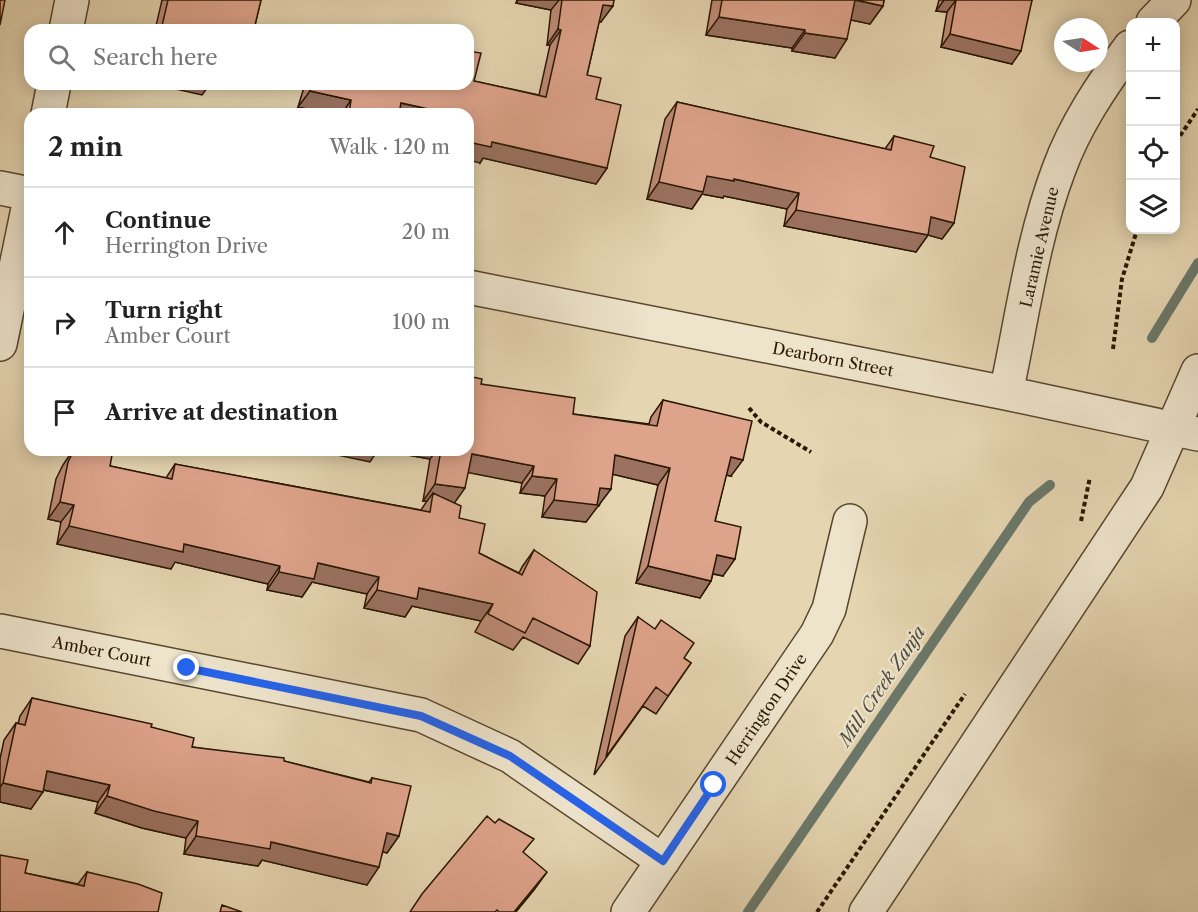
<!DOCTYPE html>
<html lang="en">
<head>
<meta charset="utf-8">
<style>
	body { margin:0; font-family:"Libre Caslon Text",serif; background:#f2f2f2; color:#222 }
	.controls { position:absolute; right:18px; top:18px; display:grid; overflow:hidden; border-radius:12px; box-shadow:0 3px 15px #0003 }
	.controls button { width:54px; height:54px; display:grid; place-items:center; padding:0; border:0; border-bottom:2px solid #e0e0e0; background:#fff; color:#222; font:30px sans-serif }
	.compass { position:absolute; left:1054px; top:18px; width:54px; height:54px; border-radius:50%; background:#fff; box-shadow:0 3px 15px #0003; rotate:102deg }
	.stop { position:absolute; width:18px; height:18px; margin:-14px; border:4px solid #2563eb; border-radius:50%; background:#fff }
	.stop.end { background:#2563eb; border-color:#fff; box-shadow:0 2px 6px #0008 }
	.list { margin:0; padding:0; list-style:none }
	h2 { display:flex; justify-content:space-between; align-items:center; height:78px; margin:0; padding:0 24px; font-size:26px }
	h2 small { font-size:20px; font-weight:400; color:#767676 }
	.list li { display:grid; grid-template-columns:39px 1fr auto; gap:18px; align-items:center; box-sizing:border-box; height:90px; padding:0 24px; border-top:2px solid #e0e0e0 }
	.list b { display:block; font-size:22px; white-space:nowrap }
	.list p { margin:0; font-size:20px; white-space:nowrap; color:#767676 }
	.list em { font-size:20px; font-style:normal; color:#767676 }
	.icon { flex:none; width:33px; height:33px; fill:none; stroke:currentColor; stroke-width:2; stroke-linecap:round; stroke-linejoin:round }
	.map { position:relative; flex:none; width:1198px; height:912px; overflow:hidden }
	.search { position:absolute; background:#fff; box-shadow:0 3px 15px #0003; left:24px; top:24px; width:450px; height:66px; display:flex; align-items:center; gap:15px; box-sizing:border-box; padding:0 21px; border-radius:18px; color:#767676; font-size:22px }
	.panel { position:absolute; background:#fff; box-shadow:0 3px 15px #0003; left:24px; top:108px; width:450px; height:348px; border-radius:18px }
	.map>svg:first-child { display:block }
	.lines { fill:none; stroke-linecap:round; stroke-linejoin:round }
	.stream { stroke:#6a786b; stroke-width:10 }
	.minor-casing { stroke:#58462e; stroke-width:36 }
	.path { stroke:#291703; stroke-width:4; stroke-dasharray:4.5 3; stroke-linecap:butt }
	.minor { stroke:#eee4cc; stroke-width:33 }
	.wall { fill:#bf8c78; stroke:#291703; stroke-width:1.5 }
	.shaded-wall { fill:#9b7261; stroke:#291703; stroke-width:1.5 }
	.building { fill:#dea38b; stroke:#291703; stroke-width:1.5 }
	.route { stroke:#2563eb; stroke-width:8 }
	.labels { text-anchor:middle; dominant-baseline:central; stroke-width:4.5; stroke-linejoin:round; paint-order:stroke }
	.street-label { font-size:16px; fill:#291703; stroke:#eee4cc }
	.water-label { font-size:18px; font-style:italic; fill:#4f4f40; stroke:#eee4cc }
</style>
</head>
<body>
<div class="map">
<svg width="1198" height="912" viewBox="0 0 1198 912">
	<rect width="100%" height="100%" fill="#e5d5b1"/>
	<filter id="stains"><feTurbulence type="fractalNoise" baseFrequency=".00333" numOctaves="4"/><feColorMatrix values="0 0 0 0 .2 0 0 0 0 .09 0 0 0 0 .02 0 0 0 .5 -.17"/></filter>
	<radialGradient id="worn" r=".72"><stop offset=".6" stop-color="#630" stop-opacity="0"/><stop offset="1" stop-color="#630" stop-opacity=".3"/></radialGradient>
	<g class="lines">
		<path class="stream" d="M1152,338L1198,263
			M748,912L1029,502L1050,485"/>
		<defs>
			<path id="minor" d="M1153,22L1174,0
				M66,30L72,0
				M48,114L54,84
				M0,188L30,194
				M468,287L1006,393L1198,434
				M0,344L30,199
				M1006,393C1022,319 1032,240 1059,169C1075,125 1102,85 1130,47
				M0,631L421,715L510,756L663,861
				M628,912L817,634L829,609L850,521
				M866,912L1147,487L1198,371"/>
		</defs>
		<use href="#minor" class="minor-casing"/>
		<path class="path" d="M1176,142L1198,109
			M1113,349L1122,279L1137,230
			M749,408L761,422L811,452
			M1081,521L1090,477
			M817,912L965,694"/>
		<use href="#minor" class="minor"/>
	</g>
	<path class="wall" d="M162,0H261L255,25L261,30H155Z
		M517,0H614L601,22H599L587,75L596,99L607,168L596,184L483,158L480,163L468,114H330L298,107L305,84H468L474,81L539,95L550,45H547L551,10L516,3Z
		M712,0H884L883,6L870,24L851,20L835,58L792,51V48L706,35Z
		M939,0H1032L1012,64L941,47L947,12L936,11Z
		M677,102L885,149L894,136L930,157L954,223L942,239L928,235L916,252L784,226L787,209L724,196L723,198L702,194L692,209L647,199L665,119Z
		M481,384L573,414L649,424L651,417L663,400L731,476L726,475L715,521L723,576L713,574L711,581L700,598L636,583L658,485L613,474L599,506H597L586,522L542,517L545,496L520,493L522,483L468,472L454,503L459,518L479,553L519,573L522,567L534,550L590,646L578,664L523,637L513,650L475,632L481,621L412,606L405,617L364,608L367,594L312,582L302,597L267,590L268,584L175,562L171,569L57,544L61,522L48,519L56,479L63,465L73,450H88L110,466L166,478L175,464L421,510L427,501H423L430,459L380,450H468Z
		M638,617L684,658L691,663L656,714L643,706L594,775L625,636Z
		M32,698L151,727L192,747L284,761L369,782L372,778L399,836L387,853L383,852L367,885L262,860L258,866L184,854L186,838L142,828L95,813L98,802L43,790L31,809L0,802V759L4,740L16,723L18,724L20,716Z
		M87,872L158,912L25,873L78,884Z"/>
	<path class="shaded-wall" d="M518,0H559L551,10L516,3Z
		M854,0L883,6L870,24L842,18Z
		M944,0H956L947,12L936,11Z
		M603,5L613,6L601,22L592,20Z
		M719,17L805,30L792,48L706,35Z
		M558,29L561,30L550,45H547Z
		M805,33L847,39L835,58L792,51Z
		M950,34L1021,51L1012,64L941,47Z
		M154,84H210L202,95Z
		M310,91L351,100L342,114H330L298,107Z
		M401,103L451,114H393Z
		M468,142H492L607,168L596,184L483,158L480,163L468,160Z
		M707,176L734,179L799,193L787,209L724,196L723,198L702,194L692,209L647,199L659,182Z
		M796,210L931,217L954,223L942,239L928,235L916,252L784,226Z
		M314,450H378L370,462Z
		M380,450H437L430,459Z
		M472,454L534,466L522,483L460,471Z
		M615,455L670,468L658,485L603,472Z
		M731,457L743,460L731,476L719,474Z
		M532,476L557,479L545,496L520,493Z
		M435,484L465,488L453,505L433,493L427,501H423Z
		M600,488L611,489L586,522L542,517L554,500Z
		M60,502L74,505L61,522L48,519Z
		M69,526L184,544L280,566L268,584L175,562L171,569L57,544Z
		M717,555L735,559L723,576L705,572Z
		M318,563L379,577L367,594L312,582L302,597L267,590L279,572Z
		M648,566L711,581L700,598L636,583Z
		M419,588L493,604L481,621L412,606L405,617L364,608L377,590Z
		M47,771L110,785L98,802L35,788Z
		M3,783L43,792L31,809L0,802V787Z
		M107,796L198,821L186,838L142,828L95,813Z
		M387,833L399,836L387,853L375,850Z
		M196,836L271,842L379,867L367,885L262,860L258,866L184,854Z
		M547,872L534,890L516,912H514Z"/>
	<path class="building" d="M0,0H5L0,25Z
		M168,0H261L255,25L262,27L261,30H161Z
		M562,0H614L613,6L603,5L587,75L601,78L596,99L621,105L607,168L492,142L491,147L468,142V114H451L401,103L399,114H349L351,100L310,91L312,84H468V51L481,53L474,81L546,97L561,30L558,29Z
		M722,0H855L847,39L805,33V30L719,17Z
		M856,0H884L883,6Z
		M956,0H1032L1021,51L950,34Z
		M677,102L891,150L894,136L934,146L930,157L965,167L954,223L931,217L928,235L796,210L799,193L734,179V181L707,176L703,192L659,182Z
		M468,376L482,379L481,384L575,398L573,414L657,426L663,400L752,421L743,460L731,457L715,521L741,527L735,559L717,555L711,581L648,566L670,468L615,455L611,489L600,488L597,505L554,500L557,479L532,476L534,466L472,454L465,488L435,484L441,450H468Z
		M74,450H88L112,455L110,466L172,479L175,464L430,512L433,493L461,506L459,518L485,524L479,553L522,575L534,550L597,592L590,646L533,618L525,633L488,614L493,604L419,588L417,599L377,590L379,577L318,563L314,579L279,572L280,566L184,544L183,552L69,526L74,505L60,502L68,462Z
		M638,617L655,629L661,620L694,643L684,658L691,663L668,696L656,687L606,757Z
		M32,698L152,724L151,727L194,738L192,747L284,758V761L371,783L372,778L411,786L399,836L387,833L379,867L271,842L270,849L196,836L198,821L154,811L107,796L110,785L47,771L43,792L3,783L16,723L25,725Z
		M487,816L495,823L499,819L534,839L523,852L547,872L514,912H499L497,910L495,912H410L422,894Z
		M0,855L28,860L25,873L84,886L87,872L138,884L162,893L158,912H0Z
		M222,905L242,912H220Z"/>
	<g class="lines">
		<path class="route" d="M187,668L421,716L510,756L663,861L714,785"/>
	</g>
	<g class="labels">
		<g class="street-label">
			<text transform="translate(1039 247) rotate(-77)">Laramie Avenue</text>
			<text transform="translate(833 359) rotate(11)">Dearborn Street</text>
			<text transform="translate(102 651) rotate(11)">Amber Court</text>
			<text transform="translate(766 709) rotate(-56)">Herrington Drive</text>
		</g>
		<g class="water-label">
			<text transform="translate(882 686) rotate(-56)">Mill Creek Zanja</text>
		</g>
	</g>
	<rect width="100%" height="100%" filter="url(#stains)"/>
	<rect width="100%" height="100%" fill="url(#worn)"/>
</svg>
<div class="controls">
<button>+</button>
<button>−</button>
<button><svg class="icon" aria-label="locate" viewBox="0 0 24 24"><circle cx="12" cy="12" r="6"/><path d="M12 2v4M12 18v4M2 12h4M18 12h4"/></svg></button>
<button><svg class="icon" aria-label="layers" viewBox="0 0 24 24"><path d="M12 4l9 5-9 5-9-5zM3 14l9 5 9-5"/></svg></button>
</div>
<svg class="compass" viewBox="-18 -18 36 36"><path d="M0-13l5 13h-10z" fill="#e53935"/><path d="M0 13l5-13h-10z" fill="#767676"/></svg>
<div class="stop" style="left:714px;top:785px"></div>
<div class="stop end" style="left:187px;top:668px"></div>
<div class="search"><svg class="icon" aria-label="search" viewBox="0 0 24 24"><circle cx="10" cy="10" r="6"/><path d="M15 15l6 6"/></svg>Search here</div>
<section class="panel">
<h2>2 min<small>Walk · 120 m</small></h2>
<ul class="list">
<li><svg class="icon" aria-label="ahead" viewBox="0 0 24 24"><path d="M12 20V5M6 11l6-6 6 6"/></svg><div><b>Continue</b><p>Herrington Drive</p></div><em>20 m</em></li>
<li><svg class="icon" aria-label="right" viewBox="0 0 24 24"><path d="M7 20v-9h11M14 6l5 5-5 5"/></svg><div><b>Turn right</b><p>Amber Court</p></div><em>100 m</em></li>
<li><svg class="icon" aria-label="arrive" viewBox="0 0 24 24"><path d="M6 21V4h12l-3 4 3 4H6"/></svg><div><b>Arrive at destination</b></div></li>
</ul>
</section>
</div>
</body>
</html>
